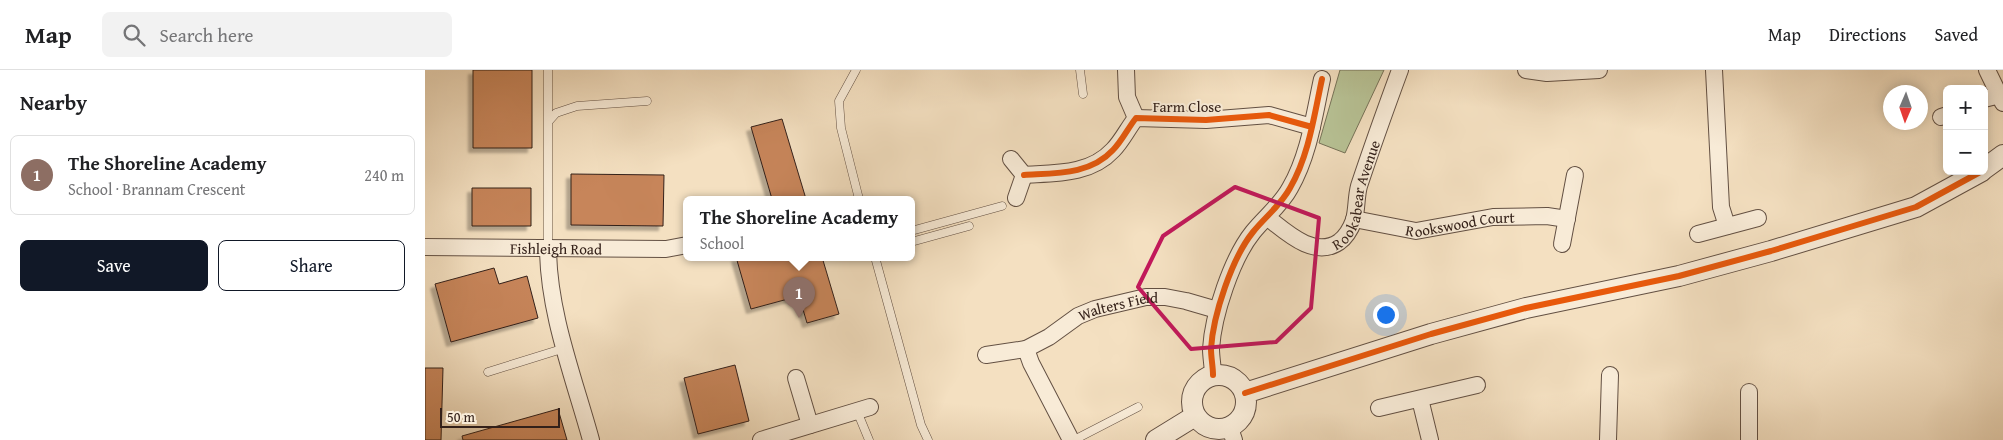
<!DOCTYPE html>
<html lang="en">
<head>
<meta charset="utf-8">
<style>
	body { margin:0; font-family:"Gentium Book Plus",serif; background:#f2f2f2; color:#202124 }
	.controls { position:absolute; right:15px; top:15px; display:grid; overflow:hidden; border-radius:8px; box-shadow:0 2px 12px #0003 }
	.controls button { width:45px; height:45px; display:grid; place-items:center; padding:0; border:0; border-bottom:1px solid #e0e0e0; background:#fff; color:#202124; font:25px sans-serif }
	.compass { position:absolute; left:1458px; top:15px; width:45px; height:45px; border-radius:50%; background:#fff; box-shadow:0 2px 12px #0003; rotate:182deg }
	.scale { position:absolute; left:15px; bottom:12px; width:120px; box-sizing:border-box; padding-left:5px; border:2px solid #332019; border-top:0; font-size:14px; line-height:18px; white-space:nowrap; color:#332019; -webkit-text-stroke:4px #f8ebd7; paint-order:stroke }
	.you { position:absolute; left:960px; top:244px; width:18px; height:18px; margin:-12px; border:4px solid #fff; border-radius:50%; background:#1a73e8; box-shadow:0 0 0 8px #1a73e833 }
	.badge { display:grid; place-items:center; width:32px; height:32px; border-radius:50%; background:#111827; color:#fff; font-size:16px; font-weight:700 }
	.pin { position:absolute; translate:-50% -41px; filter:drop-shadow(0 1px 2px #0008) }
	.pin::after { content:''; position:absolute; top:26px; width:18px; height:15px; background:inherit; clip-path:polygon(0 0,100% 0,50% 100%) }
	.popup { position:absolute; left:258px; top:126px; width:232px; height:65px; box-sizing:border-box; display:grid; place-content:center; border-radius:8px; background:#fff; filter:drop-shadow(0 1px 4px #0005); font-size:16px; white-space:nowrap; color:#757577 }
	.popup b { font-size:19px; color:#202124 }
	.popup::after { content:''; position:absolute; left:50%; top:100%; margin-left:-10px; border:10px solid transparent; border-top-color:#fff }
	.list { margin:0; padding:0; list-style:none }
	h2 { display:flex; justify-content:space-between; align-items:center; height:65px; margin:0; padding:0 20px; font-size:21px }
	h2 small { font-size:16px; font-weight:400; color:#757577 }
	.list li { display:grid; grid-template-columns:32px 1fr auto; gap:15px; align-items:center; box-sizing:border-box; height:80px; margin:0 10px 10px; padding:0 10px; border:1px solid #e0e0e0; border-radius:8px }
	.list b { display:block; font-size:19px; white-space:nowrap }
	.list p { margin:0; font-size:16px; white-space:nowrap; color:#757577 }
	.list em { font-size:16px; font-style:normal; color:#757577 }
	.actions { display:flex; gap:10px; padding:15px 20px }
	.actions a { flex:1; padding:11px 0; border:1px solid #111827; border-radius:8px; text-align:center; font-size:18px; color:#111827 }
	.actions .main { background:#111827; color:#fff }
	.icon { flex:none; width:28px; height:28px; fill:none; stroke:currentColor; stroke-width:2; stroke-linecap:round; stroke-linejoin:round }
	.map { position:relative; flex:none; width:1578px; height:370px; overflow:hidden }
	header { display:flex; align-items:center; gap:30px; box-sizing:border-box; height:70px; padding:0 25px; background:#fff; border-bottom:1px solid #e0e0e0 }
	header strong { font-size:24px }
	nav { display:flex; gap:28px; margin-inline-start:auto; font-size:18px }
	.search { width:350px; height:45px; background:#f2f2f2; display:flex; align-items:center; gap:12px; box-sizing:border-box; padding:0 18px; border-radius:8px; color:#757577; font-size:19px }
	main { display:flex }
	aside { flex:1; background:#fff }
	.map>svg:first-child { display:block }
	.green { fill:#b8c396; stroke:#767258 }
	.building { fill:#c7855a; stroke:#332019; filter:url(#shadow) }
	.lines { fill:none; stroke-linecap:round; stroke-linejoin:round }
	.service-casing { stroke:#635043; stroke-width:9 }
	.minor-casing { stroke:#635043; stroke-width:18 }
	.tertiary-casing { stroke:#635043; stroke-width:22 }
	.service { stroke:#f8ebd7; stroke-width:8 }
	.minor { stroke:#f8ebd7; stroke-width:16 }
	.tertiary { stroke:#f8ebd7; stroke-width:20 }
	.cycleway-casing { stroke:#f8ebd7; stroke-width:9 }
	.cycleway { stroke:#e8590c; stroke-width:6 }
	.marked { fill:none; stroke:#c2185b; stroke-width:4; stroke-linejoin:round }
	.labels { text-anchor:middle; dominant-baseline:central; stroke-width:4; stroke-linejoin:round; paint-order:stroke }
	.street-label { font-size:15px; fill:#332019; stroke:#f8ebd7 }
</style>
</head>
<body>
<header>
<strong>Map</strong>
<div class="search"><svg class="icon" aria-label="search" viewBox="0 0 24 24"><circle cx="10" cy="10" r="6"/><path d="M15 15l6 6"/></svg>Search here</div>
<nav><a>Map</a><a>Directions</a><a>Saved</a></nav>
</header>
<main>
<aside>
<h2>Nearby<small></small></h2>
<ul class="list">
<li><span class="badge" style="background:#8d6e63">1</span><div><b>The Shoreline Academy</b><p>School · Brannam Crescent</p></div><em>240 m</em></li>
</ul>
<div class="actions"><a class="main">Save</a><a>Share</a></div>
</aside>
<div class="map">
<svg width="1578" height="370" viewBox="0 0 1578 370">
	<defs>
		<filter id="shadow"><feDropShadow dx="-4.5" dy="4.5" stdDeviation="1" flood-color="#0004"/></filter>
	</defs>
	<rect width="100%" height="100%" fill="#f4e0c1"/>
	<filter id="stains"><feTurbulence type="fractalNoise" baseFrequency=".004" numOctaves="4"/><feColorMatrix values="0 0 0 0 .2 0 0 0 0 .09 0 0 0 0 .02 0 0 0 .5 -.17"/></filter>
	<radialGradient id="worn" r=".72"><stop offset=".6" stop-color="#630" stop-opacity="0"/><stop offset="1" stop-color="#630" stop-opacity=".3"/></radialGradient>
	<path class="green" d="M915,0H959L920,83L894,73Z"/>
	<path class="building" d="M48,0H107V78H48Z
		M357,49L381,129H347L326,57Z
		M146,104L239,105L238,156L146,155Z
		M47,118H106V156H47Z
		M311,187H397L414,244L382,253L374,226L326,239Z
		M69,198L74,214L102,206L113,248L26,272L10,214Z
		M310,295L324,351L273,364L259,308Z
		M0,298H18L16,370H0Z
		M133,339L142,370H38L37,366Z"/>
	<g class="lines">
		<defs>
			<path id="service" d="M123,0V52
				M431,0L414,31L416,58L434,129
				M655,0L658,24
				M486,161L577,136
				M486,172L544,156
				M123,177V52L131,43L152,36L222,31
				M450,187L496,355L503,370
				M63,302L140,278
				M432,341L444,370
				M649,370L713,337"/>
			<g id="minor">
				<path d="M701,0L702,27L711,48"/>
				<path d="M1101,0L1122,3L1174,0"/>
				<path d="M1289,0L1296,137L1302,156"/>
				<path d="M1562,0L1578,33"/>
				<path d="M1559,29L1575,25"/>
				<path d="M1516,47L1522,45"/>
				<path d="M586,89L599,105L591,128"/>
				<path d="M599,105C630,103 665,105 688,80C697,71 703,58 711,48L781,50L844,45L887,57"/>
				<path id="s1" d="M843,148C861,162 889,189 914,172C921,167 926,158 929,150C932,139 931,127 934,116C947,77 961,38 975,0"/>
				<path id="s2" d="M929,149L991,161L1068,147L1122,146L1142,149"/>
				<path d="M1273,164L1333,148"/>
				<path d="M1137,174L1150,105"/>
				<path id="s3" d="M0,177L241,179L262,175"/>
				<path d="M123,177C123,242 149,308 166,370"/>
				<path d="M601,279L606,293L646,370"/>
				<path id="s4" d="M561,285L601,279L624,267L653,246L670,239L721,227H740L761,231L792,240"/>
				<path d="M788,305C788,297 786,287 786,279C788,245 807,188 828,162C840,147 856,135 865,118C884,85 889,46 897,9"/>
				<path d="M371,308L385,355"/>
				<path d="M995,329L1005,370"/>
				<path d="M954,338L1052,315"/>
				<path d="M805,358L809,370"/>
				<path d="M336,370L445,337"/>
				<path d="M1183,370L1185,305"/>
				<path d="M1324,370V322"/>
			</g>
			<path id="tertiary" d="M1559,99L1578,85
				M767 332a27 27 0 1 1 54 0a27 27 0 1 1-54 0Z
				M820,323L1006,264L1101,238L1254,206L1346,181L1491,137L1557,101
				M731,370L770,346"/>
		</defs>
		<use href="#service" class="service-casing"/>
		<use href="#minor" class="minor-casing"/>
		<use href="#tertiary" class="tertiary-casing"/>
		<use href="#service" class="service"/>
		<use href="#minor" class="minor"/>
		<use href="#tertiary" class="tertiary"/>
		<defs>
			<path id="cycleway" d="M599,105C630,103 665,105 688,80C697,71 703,58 711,48L781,50L844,45L887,57
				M788,305C788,297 786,287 786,279C788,245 807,188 828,162C840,147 856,135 865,118C884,85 889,46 897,9
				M820,323L1006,264L1101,238L1254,206L1346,181L1491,137L1557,101"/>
		</defs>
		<use href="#cycleway" class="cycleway-casing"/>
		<use href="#cycleway" class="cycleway"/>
	</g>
	<path class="marked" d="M810,117L894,148L886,238L851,272L766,279L713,217L738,166Z"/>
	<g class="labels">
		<g class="street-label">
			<text x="762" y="36">Farm Close</text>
			<text stroke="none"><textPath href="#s1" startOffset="132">Rookabear Avenue</textPath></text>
			<text stroke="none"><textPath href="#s2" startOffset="108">Rookswood Court</textPath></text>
			<text stroke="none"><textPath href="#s3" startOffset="131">Fishleigh Road</textPath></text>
			<text stroke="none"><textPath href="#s4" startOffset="144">Walters Field</textPath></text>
		</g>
	</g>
	<rect width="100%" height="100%" filter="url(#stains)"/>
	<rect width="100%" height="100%" fill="url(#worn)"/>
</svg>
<div class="controls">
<button>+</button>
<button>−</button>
</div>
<svg class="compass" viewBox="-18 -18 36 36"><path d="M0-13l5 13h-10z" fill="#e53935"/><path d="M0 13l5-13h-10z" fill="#757577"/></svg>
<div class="scale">50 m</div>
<div class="you"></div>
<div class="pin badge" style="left:374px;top:248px;background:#8d6e63">1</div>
<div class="popup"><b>The Shoreline Academy</b>School</div>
</div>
</main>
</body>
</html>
